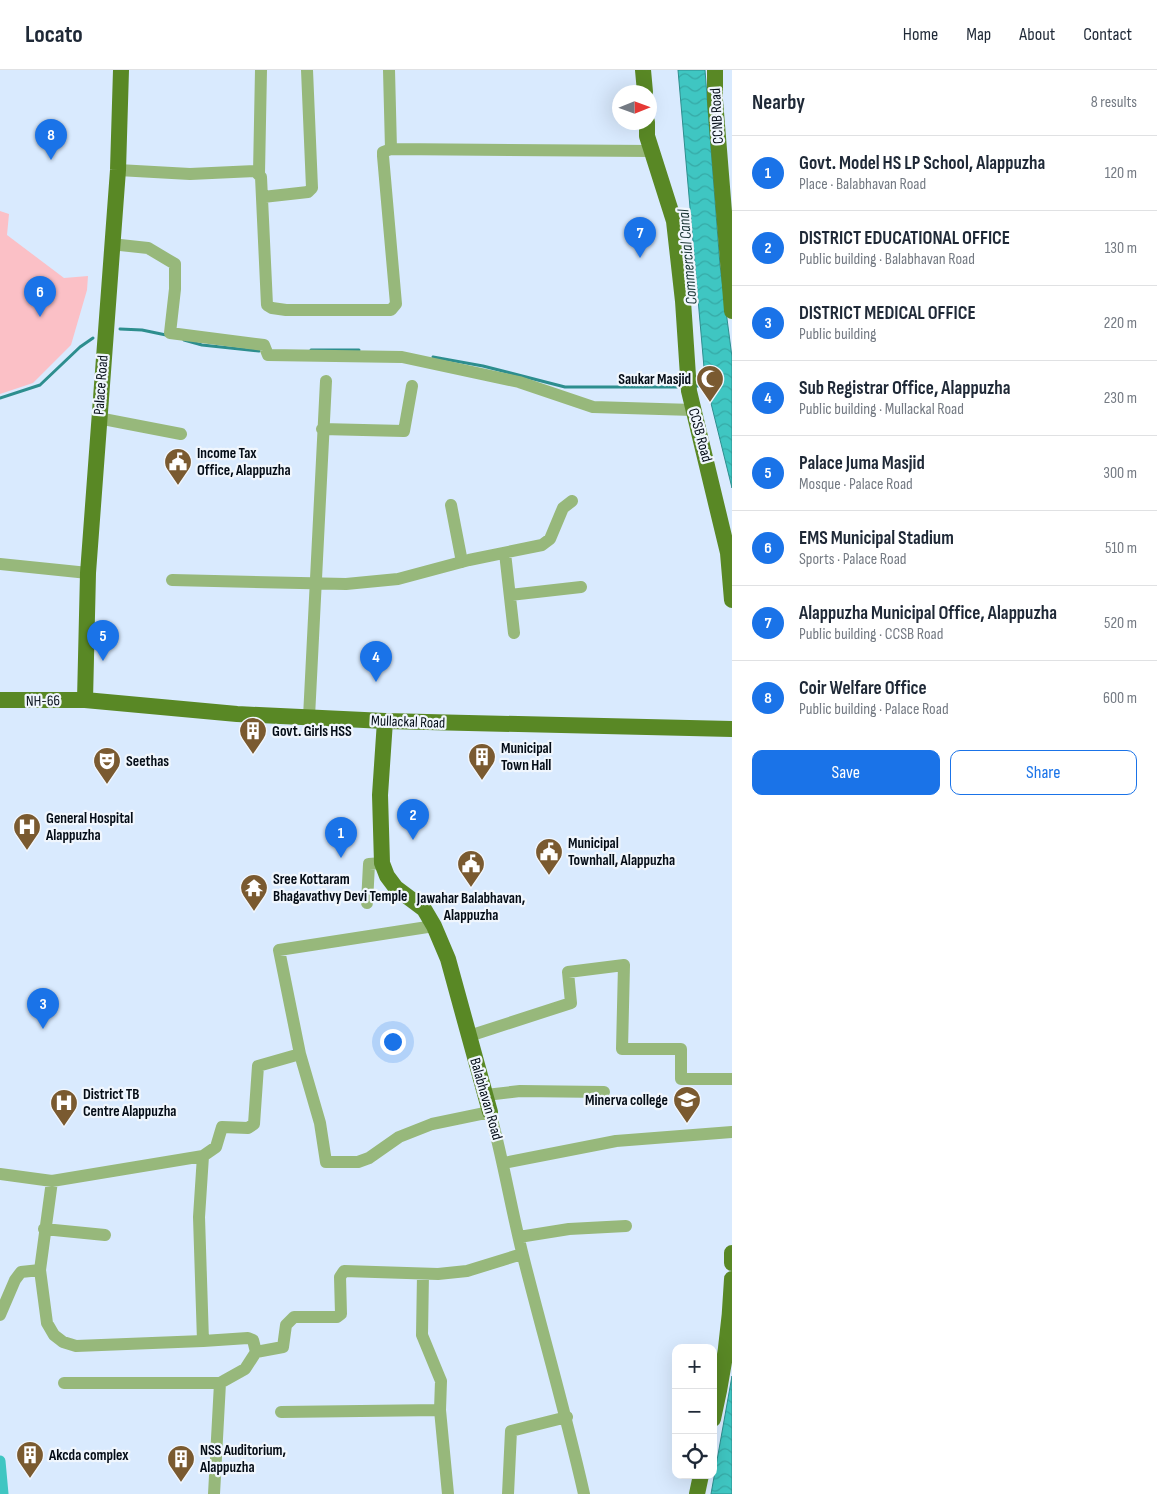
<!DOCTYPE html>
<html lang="en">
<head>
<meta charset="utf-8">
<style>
	body { margin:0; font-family:"Sofia Sans Condensed",sans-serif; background:#f6f6f7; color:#1f2937 }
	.controls { position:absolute; right:15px; bottom:15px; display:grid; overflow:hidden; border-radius:10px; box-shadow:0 5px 20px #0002 }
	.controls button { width:45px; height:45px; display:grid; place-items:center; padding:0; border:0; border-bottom:1px solid #e0e1e3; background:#fff; color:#1f2937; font:25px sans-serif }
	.compass { position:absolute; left:612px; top:15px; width:45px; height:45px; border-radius:50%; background:#fff; box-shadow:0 5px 20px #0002; rotate:89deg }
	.you { position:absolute; left:392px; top:971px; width:18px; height:18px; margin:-12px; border:4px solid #fff; border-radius:50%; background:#1a73e8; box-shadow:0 0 0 8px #1a73e833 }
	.badge { display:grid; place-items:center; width:32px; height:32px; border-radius:50%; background:#1a73e8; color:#fff; font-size:16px; font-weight:700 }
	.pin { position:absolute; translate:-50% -41px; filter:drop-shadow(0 1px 2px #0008) }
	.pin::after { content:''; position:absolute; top:26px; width:18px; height:15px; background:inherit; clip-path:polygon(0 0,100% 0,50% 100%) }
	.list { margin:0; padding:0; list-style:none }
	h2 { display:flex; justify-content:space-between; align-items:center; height:65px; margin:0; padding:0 20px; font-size:21px }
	h2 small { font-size:16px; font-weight:400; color:#747a83 }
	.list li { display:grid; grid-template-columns:32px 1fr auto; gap:15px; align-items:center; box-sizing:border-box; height:75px; padding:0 20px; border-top:1px solid #e0e1e3 }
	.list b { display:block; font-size:19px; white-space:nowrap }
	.list p { margin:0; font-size:16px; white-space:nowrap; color:#747a83 }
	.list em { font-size:16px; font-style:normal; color:#747a83 }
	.actions { display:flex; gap:10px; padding:15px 20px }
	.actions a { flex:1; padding:11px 0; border:1px solid #1a73e8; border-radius:10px; text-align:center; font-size:18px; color:#1a73e8 }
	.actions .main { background:#1a73e8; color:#fff }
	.icon { flex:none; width:28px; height:28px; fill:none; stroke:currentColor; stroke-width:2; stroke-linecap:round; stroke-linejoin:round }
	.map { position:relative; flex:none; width:732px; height:1424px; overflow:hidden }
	header { display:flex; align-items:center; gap:30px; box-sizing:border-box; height:70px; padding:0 25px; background:#fff; border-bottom:1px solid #e0e1e3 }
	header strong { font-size:24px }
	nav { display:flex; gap:28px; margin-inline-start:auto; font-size:18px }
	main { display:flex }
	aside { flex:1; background:#fff }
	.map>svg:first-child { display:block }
	.green { fill:#fbc0c6 }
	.water { fill:url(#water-waves); stroke:#2d8e8e }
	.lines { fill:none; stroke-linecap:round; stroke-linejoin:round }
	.stream { stroke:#2d8e8e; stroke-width:3 }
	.canal { stroke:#3fc6c2; stroke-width:11 }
	.minor { stroke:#97b87b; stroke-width:12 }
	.major { stroke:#598825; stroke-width:16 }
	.labels { text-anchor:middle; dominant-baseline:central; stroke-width:4.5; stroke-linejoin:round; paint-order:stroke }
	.street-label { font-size:15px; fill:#040c16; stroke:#f0f6fd }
	.poi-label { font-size:15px; font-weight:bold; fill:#040c16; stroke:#f0f6fd; text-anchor:start }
	.water-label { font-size:16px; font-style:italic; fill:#193534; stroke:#f0f6fd }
</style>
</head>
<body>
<header>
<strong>Locato</strong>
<nav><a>Home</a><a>Map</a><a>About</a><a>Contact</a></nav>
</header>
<main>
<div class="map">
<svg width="732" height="1424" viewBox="0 0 732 1424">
	<defs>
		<pattern id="water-waves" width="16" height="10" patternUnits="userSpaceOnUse" patternTransform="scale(1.25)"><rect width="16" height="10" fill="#3fc6c2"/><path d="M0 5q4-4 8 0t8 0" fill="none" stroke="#36a9a6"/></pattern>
	</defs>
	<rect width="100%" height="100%" fill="#d9eafe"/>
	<path class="green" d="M0,141L9,144L7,165L64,208L88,206L87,220L71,275L33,313L0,324Z"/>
	<path class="water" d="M678,0H705L720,195L732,287V418L705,309Z
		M732,1306V1424H711Z"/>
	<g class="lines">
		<path class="stream" d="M120,259L142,260L166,265
			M184,270L202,275L259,281
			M311,280H359
			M433,287L483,296L565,317H683
			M694,316H710
			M0,328L40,315L80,277L93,268"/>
		<path class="canal" d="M0,1391L3,1424"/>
		<path class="minor" d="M389,0L391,79L652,81
			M118,100L190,104L255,101L261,107L267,235L272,238L286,240H391L396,234L383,86V82L391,79
			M259,103L261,0
			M263,127L308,122L312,118L307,0
			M111,174L148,178L175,194V219L170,263L264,275L268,285L402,287L519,312L593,337L693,340
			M98,348L181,364
			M322,359L404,361L412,316
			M451,435L462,492
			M505,483L514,563
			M0,494L88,503
			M172,510L346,514L398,509L469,490L542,475L550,469L563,438L572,431
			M510,525L581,517
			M309,647L326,311
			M367,833L369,794L382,793
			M469,966L571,933L568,902L624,895L622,979H681V1009H732
			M300,984L320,1053L326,1092H358L369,1088L399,1067L432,1054L490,1042C503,1089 511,1138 523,1186C543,1265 566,1344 584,1424
			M486,1025L520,1021L604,1022
			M203,1086L216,1077L222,1057L248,1058L254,1054L258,996L300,984L279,880L434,856
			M504,1093L616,1071L732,1062
			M0,1104L52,1111L203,1086L199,1147L203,1271L248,1268L253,1270L256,1282L245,1299L220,1313L214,1424
			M52,1111L40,1200L47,1253L54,1265L63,1272L76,1276L203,1271
			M44,1159L105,1165
			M519,1167L569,1159L626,1156
			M423,1204L422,1265L441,1311L440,1340
			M0,1245L15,1210L21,1202L40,1200
			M256,1282L283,1277L286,1255L294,1247H337L341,1244L340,1207L344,1201L438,1204L467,1201L522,1184
			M64,1313H220
			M281,1342L440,1340L448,1424
			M508,1424L511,1361L567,1347"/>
		<path class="major" d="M643,0L645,22
			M715,0V30L732,241
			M647,52V66L674,151L683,231L689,321L728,483L732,530
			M0,630H85L237,644L385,651L732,659
			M85,630L88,503L118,100L121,0
			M385,651L380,725L382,793L387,806L396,818L424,839L434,856L448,889L490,1042
			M732,1183V1193
			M713,1349C724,1302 730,1257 732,1209
			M697,1424L701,1405"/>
	</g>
	<defs>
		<symbol id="mosque-pin" viewBox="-11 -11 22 30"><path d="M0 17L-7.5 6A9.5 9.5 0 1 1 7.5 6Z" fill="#7a5a30" stroke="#f0f6fd"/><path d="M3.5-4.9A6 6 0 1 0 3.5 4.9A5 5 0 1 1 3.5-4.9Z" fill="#fff"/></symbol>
		<symbol id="civic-pin" viewBox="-11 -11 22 30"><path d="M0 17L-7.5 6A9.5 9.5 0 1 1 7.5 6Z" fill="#7a5a30" stroke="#f0f6fd"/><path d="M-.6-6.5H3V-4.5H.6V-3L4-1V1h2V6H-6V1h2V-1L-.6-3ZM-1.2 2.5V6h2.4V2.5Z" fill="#fff"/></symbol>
		<symbol id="building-pin" viewBox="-11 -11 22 30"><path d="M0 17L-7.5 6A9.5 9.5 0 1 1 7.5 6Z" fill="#7a5a30" stroke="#f0f6fd"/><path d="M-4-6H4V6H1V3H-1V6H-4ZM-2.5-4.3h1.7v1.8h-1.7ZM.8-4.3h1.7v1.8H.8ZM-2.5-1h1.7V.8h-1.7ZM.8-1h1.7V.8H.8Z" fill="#fff"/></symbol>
		<symbol id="theatre-pin" viewBox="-11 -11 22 30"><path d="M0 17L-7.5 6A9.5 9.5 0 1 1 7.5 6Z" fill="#7a5a30" stroke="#f0f6fd"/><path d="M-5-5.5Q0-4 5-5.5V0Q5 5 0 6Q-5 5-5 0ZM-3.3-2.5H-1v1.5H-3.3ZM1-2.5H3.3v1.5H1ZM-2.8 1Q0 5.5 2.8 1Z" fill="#fff"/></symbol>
		<symbol id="hospital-pin" viewBox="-11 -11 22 30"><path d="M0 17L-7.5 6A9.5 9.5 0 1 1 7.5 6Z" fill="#7a5a30" stroke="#f0f6fd"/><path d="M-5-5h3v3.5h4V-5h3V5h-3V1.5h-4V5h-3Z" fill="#fff"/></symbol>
		<symbol id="temple-pin" viewBox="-11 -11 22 30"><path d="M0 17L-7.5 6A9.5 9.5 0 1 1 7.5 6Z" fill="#7a5a30" stroke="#f0f6fd"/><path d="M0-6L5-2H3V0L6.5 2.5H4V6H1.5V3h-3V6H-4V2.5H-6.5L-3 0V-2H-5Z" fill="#fff"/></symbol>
		<symbol id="university-pin" viewBox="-11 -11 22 30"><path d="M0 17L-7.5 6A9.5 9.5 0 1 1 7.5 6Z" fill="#7a5a30" stroke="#f0f6fd"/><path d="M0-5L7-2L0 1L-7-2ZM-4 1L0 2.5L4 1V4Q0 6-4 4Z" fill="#fff"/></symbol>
	</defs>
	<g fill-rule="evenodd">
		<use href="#mosque-pin" x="694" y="293" width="32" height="43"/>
		<use href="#civic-pin" x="162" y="376" width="32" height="43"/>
		<use href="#building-pin" x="237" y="645" width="32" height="43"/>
		<use href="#building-pin" x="466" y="671" width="32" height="43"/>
		<use href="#theatre-pin" x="91" y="675" width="32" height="43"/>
		<use href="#hospital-pin" x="11" y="741" width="32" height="43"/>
		<use href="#civic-pin" x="533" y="766" width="32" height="43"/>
		<use href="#civic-pin" x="455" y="778" width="32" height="43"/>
		<use href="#temple-pin" x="238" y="802" width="32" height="43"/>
		<use href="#university-pin" x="671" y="1014" width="32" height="43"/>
		<use href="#hospital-pin" x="48" y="1017" width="32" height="43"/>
		<use href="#building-pin" x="14" y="1369" width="32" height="43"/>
		<use href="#building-pin" x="165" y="1373" width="32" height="43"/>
	</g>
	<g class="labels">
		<g class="street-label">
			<text transform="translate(717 46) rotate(-93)">CCNB Road</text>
			<text transform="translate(101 315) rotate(-86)">Palace Road</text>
			<text transform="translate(700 365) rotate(75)">CCSB Road</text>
			<text transform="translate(43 631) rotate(-1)">NH-66</text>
			<text transform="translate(408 652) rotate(2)">Mullackal Road</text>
			<text transform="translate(486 1029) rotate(74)">Balabhavan Road</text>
		</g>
		<g class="poi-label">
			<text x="691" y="309" text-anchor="end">Saukar Masjid</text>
			<text x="197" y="383">Income Tax<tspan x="197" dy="17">Office, Alappuzha</tspan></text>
			<text x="272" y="661">Govt. Girls HSS</text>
			<text x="501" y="678">Municipal<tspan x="501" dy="17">Town Hall</tspan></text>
			<text x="126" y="691">Seethas</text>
			<text x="46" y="748">General Hospital<tspan x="46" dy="17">Alappuzha</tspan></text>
			<text x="568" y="773">Municipal<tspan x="568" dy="17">Townhall, Alappuzha</tspan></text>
			<text x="273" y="809">Sree Kottaram<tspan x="273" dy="17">Bhagavathvy Devi Temple</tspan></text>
			<text x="471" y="828" text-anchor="middle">Jawahar Balabhavan,<tspan x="471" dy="17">Alappuzha</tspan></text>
			<text x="83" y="1024">District TB<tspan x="83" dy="17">Centre Alappuzha</tspan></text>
			<text x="668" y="1030" text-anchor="end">Minerva college</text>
			<text x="200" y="1380">NSS Auditorium,<tspan x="200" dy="17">Alappuzha</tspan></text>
			<text x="49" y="1385">Akcda complex</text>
		</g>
		<g class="water-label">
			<text transform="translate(688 187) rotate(-95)">Commercial Canal</text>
		</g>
	</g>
</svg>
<div class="controls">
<button>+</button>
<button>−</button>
<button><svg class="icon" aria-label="locate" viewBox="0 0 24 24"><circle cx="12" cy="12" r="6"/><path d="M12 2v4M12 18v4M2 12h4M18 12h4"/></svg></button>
</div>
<svg class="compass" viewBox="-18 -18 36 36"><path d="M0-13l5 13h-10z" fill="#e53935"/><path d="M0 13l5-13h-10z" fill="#747a83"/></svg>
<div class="you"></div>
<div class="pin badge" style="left:341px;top:788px">1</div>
<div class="pin badge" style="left:413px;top:770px">2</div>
<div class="pin badge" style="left:43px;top:959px">3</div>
<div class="pin badge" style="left:376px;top:612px">4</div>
<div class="pin badge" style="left:103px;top:591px">5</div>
<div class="pin badge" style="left:40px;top:247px">6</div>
<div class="pin badge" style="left:640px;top:188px">7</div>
<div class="pin badge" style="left:51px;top:90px">8</div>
</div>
<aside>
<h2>Nearby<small>8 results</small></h2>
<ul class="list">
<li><span class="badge">1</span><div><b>Govt. Model HS LP School, Alappuzha</b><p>Place · Balabhavan Road</p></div><em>120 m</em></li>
<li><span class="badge">2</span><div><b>DISTRICT EDUCATIONAL OFFICE</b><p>Public building · Balabhavan Road</p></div><em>130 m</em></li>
<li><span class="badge">3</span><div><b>DISTRICT MEDICAL OFFICE</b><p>Public building</p></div><em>220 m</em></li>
<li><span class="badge">4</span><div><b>Sub Registrar Office, Alappuzha</b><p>Public building · Mullackal Road</p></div><em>230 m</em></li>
<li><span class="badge">5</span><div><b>Palace Juma Masjid</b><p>Mosque · Palace Road</p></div><em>300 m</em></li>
<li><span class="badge">6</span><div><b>EMS Municipal Stadium</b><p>Sports · Palace Road</p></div><em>510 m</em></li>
<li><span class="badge">7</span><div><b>Alappuzha Municipal Office, Alappuzha</b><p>Public building · CCSB Road</p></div><em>520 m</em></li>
<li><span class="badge">8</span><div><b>Coir Welfare Office</b><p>Public building · Palace Road</p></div><em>600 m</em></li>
</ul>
<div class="actions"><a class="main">Save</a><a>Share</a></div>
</aside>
</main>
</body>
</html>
